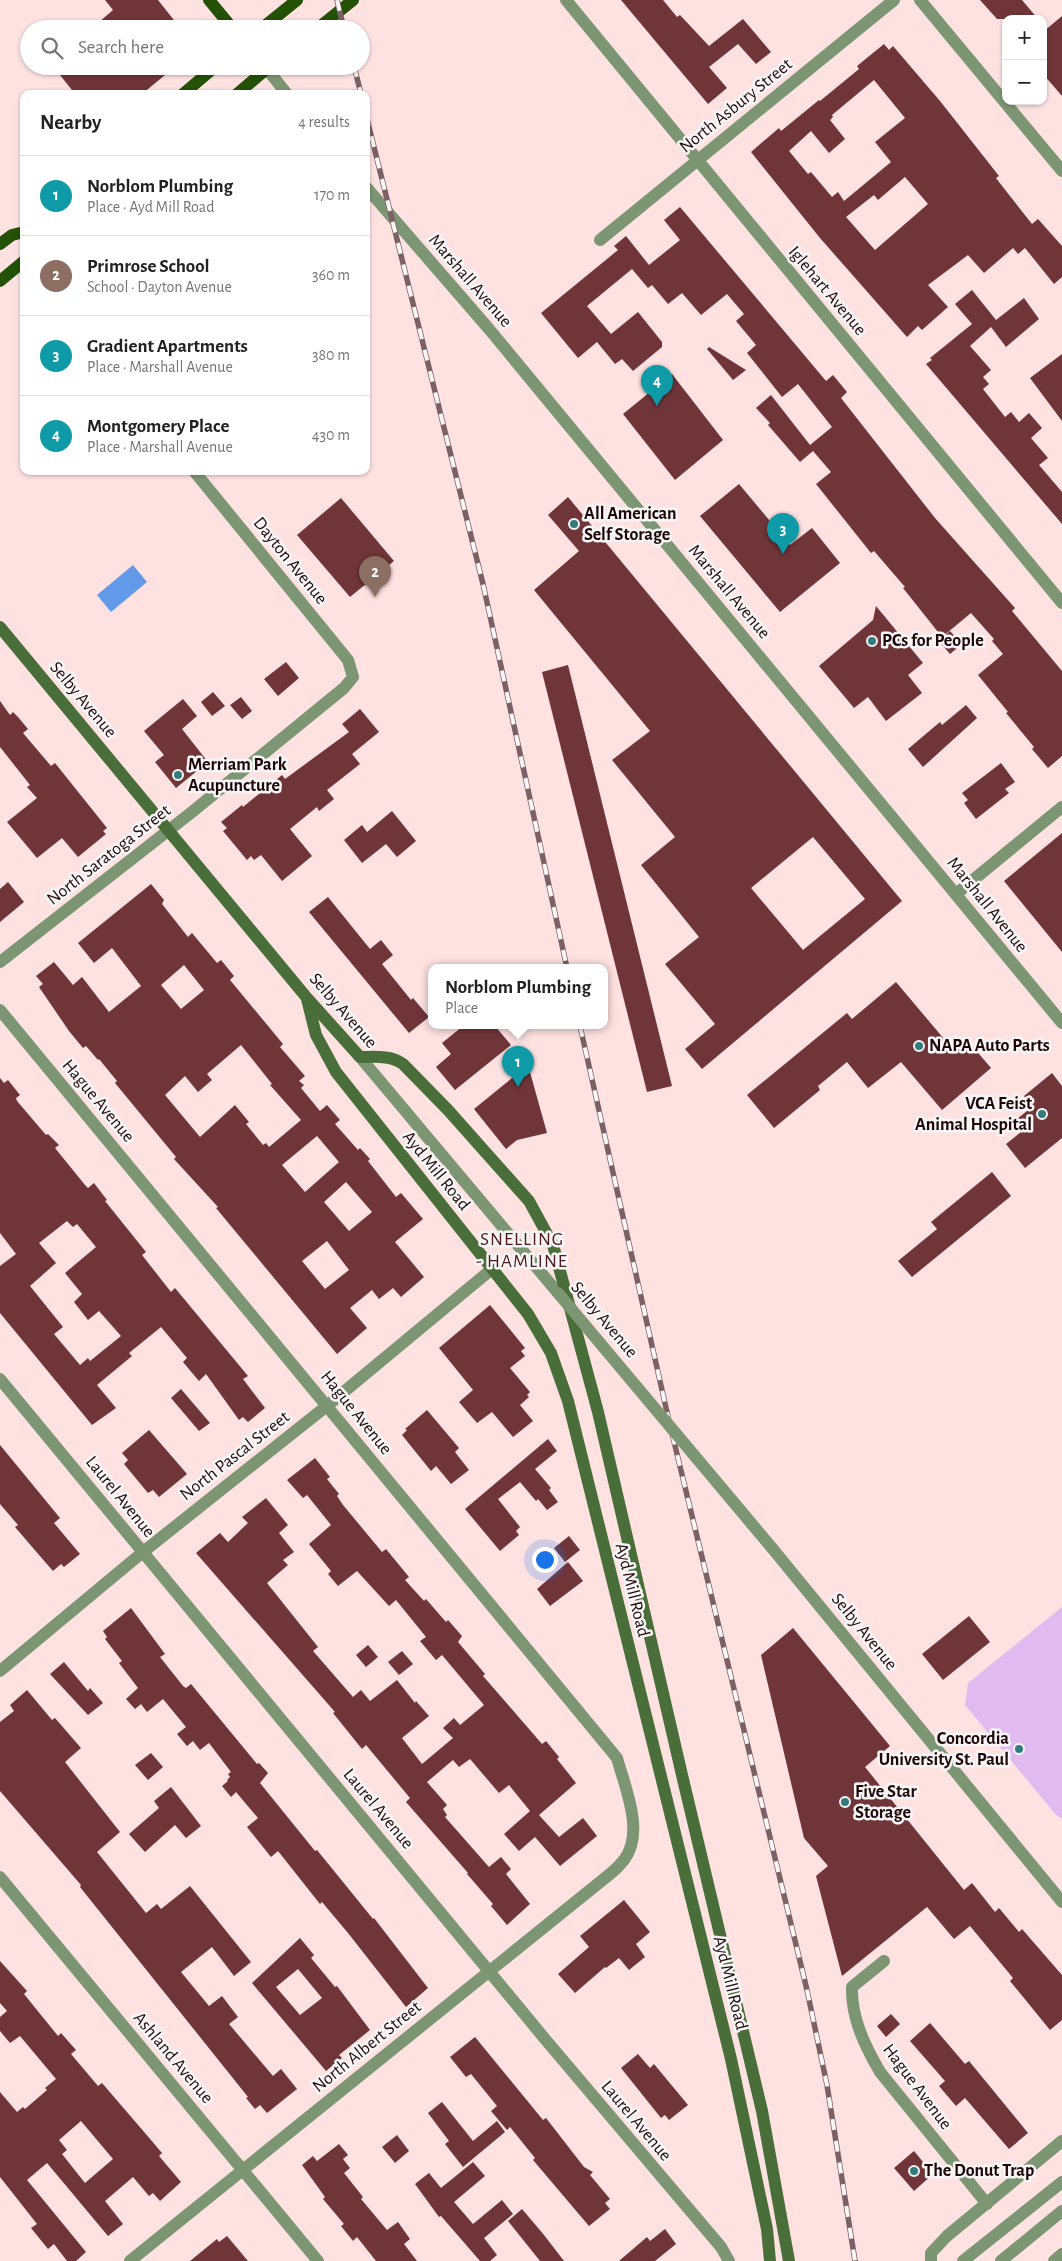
<!DOCTYPE html>
<html lang="en">
<head>
<meta charset="utf-8">
<style>
	body { margin:0; font-family:"Alegreya Sans",sans-serif; background:#f6f6f6; color:#222 }
	.controls { position:absolute; right:15px; top:15px; display:grid; overflow:hidden; border-radius:10px; box-shadow:0 1px 4px #0004 }
	.controls button { width:45px; height:45px; display:grid; place-items:center; padding:0; border:0; border-bottom:1px solid #e0e0e0; background:#fff; color:#222; font:25px sans-serif }
	.you { position:absolute; left:544px; top:1559px; width:18px; height:18px; margin:-12px; border:4px solid #fff; border-radius:50%; background:#1a73e8; box-shadow:0 0 0 8px #1a73e833 }
	.badge { display:grid; place-items:center; width:32px; height:32px; border-radius:50%; background:#7c3aed; color:#fff; font-size:16px; font-weight:700 }
	.pin { position:absolute; translate:-50% -41px; filter:drop-shadow(0 1px 2px #0008) }
	.pin::after { content:''; position:absolute; top:26px; width:18px; height:15px; background:inherit; clip-path:polygon(0 0,100% 0,50% 100%) }
	.popup { position:absolute; left:428px; top:964px; width:180px; height:65px; box-sizing:border-box; display:grid; place-content:center; border-radius:10px; background:#fff; filter:drop-shadow(0 1px 4px #0005); font-size:16px; white-space:nowrap; color:#767676 }
	.popup b { font-size:19px; color:#222 }
	.popup::after { content:''; position:absolute; left:50%; top:100%; margin-left:-10px; border:10px solid transparent; border-top-color:#fff }
	.list { margin:0; padding:0; list-style:none }
	h2 { display:flex; justify-content:space-between; align-items:center; height:65px; margin:0; padding:0 20px; font-size:21px }
	h2 small { font-size:16px; font-weight:400; color:#767676 }
	.list li { display:grid; grid-template-columns:32px 1fr auto; gap:15px; align-items:center; box-sizing:border-box; height:80px; padding:0 20px; border-top:1px solid #e0e0e0 }
	.list b { display:block; font-size:19px; white-space:nowrap }
	.list p { margin:0; font-size:16px; white-space:nowrap; color:#767676 }
	.list em { font-size:16px; font-style:normal; color:#767676 }
	.icon { flex:none; width:28px; height:28px; fill:none; stroke:currentColor; stroke-width:2; stroke-linecap:round; stroke-linejoin:round }
	.map { position:relative; flex:none; width:1062px; height:2261px; overflow:hidden }
	.search { position:absolute; background:#fff; box-shadow:0 1px 4px #0004; left:20px; top:20px; width:350px; height:55px; display:flex; align-items:center; gap:12px; box-sizing:border-box; padding:0 18px; border-radius:28px; color:#767676; font-size:19px }
	.panel { position:absolute; background:#fff; box-shadow:0 1px 4px #0004; left:20px; top:90px; width:350px; height:385px; border-radius:10px }
	.map>svg:first-child { display:block }
	.green { fill:#e1bbef }
	.water { fill:#629ae9 }
	.building { fill:#6f3539; fill-rule:evenodd }
	.lines { fill:none; stroke-linecap:round; stroke-linejoin:round }
	.minor { stroke:#7c9673; stroke-width:12 }
	.tertiary { stroke:#7c9673; stroke-width:12 }
	.secondary { stroke:#496e39; stroke-width:12 }
	.primary { stroke:#235106; stroke-width:12 }
	.rail-casing { stroke:#7b6163; stroke-width:5.5 }
	.rail { stroke:#f6f6f6; stroke-width:4; stroke-dasharray:11; stroke-linecap:butt }
	.tertiary-bridge { stroke:#7c9673; stroke-width:12 }
	.poi-dot { fill:#337c7d; stroke:#f6f6f6; stroke-width:2 }
	.labels { text-anchor:middle; dominant-baseline:central; stroke-width:5; stroke-linejoin:round; paint-order:stroke }
	.street-label { font-size:18px; fill:#1f0709; stroke:#f6f6f6 }
	.poi-label { font-size:18px; font-weight:bold; fill:#1f0709; stroke:#f6f6f6; text-anchor:start }
	.neighbourhood-label { font-size:19px; letter-spacing:1px; fill:#4e181e; stroke:#f6f6f6 }
</style>
</head>
<body>
<div class="map">
<svg width="1062" height="2261" viewBox="0 0 1062 2261">
	<rect width="100%" height="100%" fill="#fee1e1"/>
	<path class="green" d="M1062,1607V1819L1056,1815L965,1705L968,1683Z"/>
	<path class="water" d="M133,565L147,582L111,612L97,595Z"/>
	<path class="building" d="M105,0H158L181,29H91L113,10Z
		M621,0H663L677,17L680,15L709,46L743,19L771,52L756,64L738,44L709,67L727,88L708,104Z
		M980,0H1022L1038,19H997Z
		M1062,16V96L1043,74V32Z
		M884,44L889,50L893,46L940,101L999,176L996,178L999,182L1032,224L1038,219L1062,246V277L1054,284L1025,248L1018,254L1013,248L984,273L968,255L928,285L948,307L922,330L918,326L907,337L820,238L751,152L779,128L781,131L819,100L820,101L859,69L857,66ZM874,80L905,118L875,142L891,162L844,201L838,192L832,197L811,172L808,174L789,151L811,131L829,153L845,139L830,120L833,117L832,115ZM905,177L928,204L875,250L846,217L874,195L878,200Z
		M53,66H176L142,94H75Z
		M680,207L826,381L833,375L847,392L841,398L935,518L1015,608L1012,611L1062,671V756L1048,768L1032,749L1034,747L1006,713L1008,712L978,675L1003,654L992,641L994,639L971,613L942,637L903,588L905,587L874,551L871,553L816,484L831,472L813,451L800,462L768,425L770,423L756,408L771,395L810,445L832,427L798,384L782,397L747,353L756,345L736,321L744,314L727,294L701,315L682,293L668,304L652,285L648,288L632,269L587,306L611,334L638,312L662,342V347L633,371L622,359L615,364L597,342L578,358L541,313L618,250L614,246L626,236L649,265L680,240L664,220Z
		M972,290L996,320L1024,298L1039,319L1006,347L991,327L970,346L991,370L983,377L989,384L983,389L1005,417L1011,412L1019,422L1029,413L1042,428L1031,438L1048,458L1039,465L1062,492V524L926,364L932,360L930,358L972,324L955,304Z
		M709,347L746,370L733,380L707,349Z
		M1062,354V421L1030,378Z
		M672,374L723,440L675,480L623,414Z
		M739,484L790,545L812,528L840,563L780,612L700,516Z
		M568,497L902,901L702,1069L685,1049L715,1024L665,964L699,937L641,865L675,837L612,760L650,731L534,590L579,551L548,515ZM813,837L865,899L803,950L751,888Z
		M341,498L394,561L350,597L297,535Z
		M876,606L923,663L908,675L922,693L886,721L868,697L854,708L819,666L873,620Z
		M950,631L962,644L950,654L939,641Z
		M286,662L299,678L278,696L264,679Z
		M568,665L672,1086L647,1092L542,672Z
		M213,692L225,706L212,716L201,702Z
		M241,697L252,711L242,719L230,705Z
		M183,699L197,716L182,729L208,762L176,788L155,762L164,755L144,731Z
		M0,701L10,715L13,712L18,717L28,729L23,733L51,766L55,763L107,828L103,831L106,834L78,857L62,838L37,858L7,822L37,798L27,787L30,785L0,747Z
		M966,705L977,718L923,767L908,749L940,722L942,725Z
		M360,709L379,732L352,754L360,764L327,790L334,799L319,811L317,807L290,829L312,856L282,881L261,855L254,860L251,856L247,860L223,831L227,828L221,822L242,805L243,807L282,775L285,779L349,732L342,724Z
		M1001,763L1015,782L1005,789L1009,793L976,819L964,803L968,800L962,793Z
		M392,811L416,841L397,857L386,844L362,863L344,840L362,825L367,832Z
		M1062,833V952L1004,881Z
		M8,882L24,902L0,922V889Z
		M151,884L164,900L162,904L188,937L192,933L217,963L221,960L234,976L230,980L283,1044L280,1047L305,1076L299,1081L304,1085L301,1088L320,1111L327,1105L340,1120L335,1124L358,1150L360,1148L370,1159L368,1161L396,1197L401,1193L423,1219L395,1242L424,1277L401,1297L393,1288L379,1299L372,1290L350,1308L367,1328L337,1354L216,1208L218,1207L174,1159L176,1157L115,1083L117,1081L99,1059L98,1060L86,1046L83,1048L69,1031L39,987L43,984L36,976L54,962L73,985L82,977L109,1012L141,986L112,948L94,963L78,943ZM184,965L204,990L181,1009L161,985ZM241,1045L272,1084L270,1085L301,1120L269,1147L266,1143L263,1145L246,1124L249,1122L235,1105L200,1137L165,1095L185,1076L198,1092L212,1080L207,1074ZM317,1136L339,1162L305,1192L282,1165ZM346,1182L372,1212L349,1231L324,1202ZM327,1241L349,1270L325,1289L302,1261Z
		M328,897L370,949L381,940L393,955L382,964L411,1000L413,998L429,1017L409,1033L309,912Z
		M896,982L955,1052L968,1041L991,1068L942,1110L901,1062L868,1088L847,1062L818,1086L820,1090L774,1128L747,1095L847,1013L852,1019Z
		M463,1026H495L511,1045L455,1090L436,1067L451,1054L442,1043Z
		M528,1065L547,1133L517,1140L506,1149L474,1109Z
		M1052,1073L1062,1086V1138L1025,1168L1006,1144L1021,1132L1013,1122L1032,1107L1024,1096Z
		M0,1078L4,1083L8,1080L20,1095L16,1098L17,1101L46,1135L48,1134L59,1145L55,1148L85,1185L88,1188L94,1183L107,1200L105,1201L146,1252L142,1255L171,1292L175,1288L248,1376L243,1379L265,1408L248,1422L243,1417L239,1420L206,1374L199,1381L183,1362L187,1358L161,1327L129,1353L132,1356L97,1385L116,1408L92,1425L0,1313V1266L16,1254L0,1233ZM67,1221L73,1227L77,1224L96,1247L65,1273L82,1294L74,1302L88,1320L99,1311L121,1336L90,1361L88,1358L80,1365L54,1334L63,1327L30,1286L56,1263L39,1243Z
		M992,1172L1011,1196L912,1277L898,1261L937,1229L931,1222Z
		M490,1305L525,1348L521,1351L525,1356L510,1368L530,1392L527,1395L529,1397L520,1405L533,1421L513,1437L492,1412L477,1423L459,1402L473,1390L439,1348Z
		M181,1389L210,1423L199,1431L171,1398Z
		M427,1410L459,1448L455,1452L469,1470L451,1484L436,1466L431,1471L402,1435L407,1430L405,1429Z
		M149,1430L187,1474L159,1497L153,1490L148,1493L124,1464L128,1460L122,1453Z
		M548,1439L557,1451L535,1469L551,1488L549,1490L558,1502L547,1510L538,1499L536,1501L520,1482L498,1499L520,1527L516,1531L519,1535L500,1551L465,1509Z
		M0,1445L60,1518L54,1523L80,1554L64,1567L61,1564L53,1571L46,1563L15,1527L18,1525L0,1504Z
		M315,1458L330,1477L327,1479L339,1494L337,1496L343,1505L382,1552L386,1549L409,1577L405,1580L424,1601L426,1599L446,1622L448,1620L462,1636L458,1642L485,1674L483,1676L542,1744L546,1741L559,1757L557,1759L576,1783L539,1815L559,1837L583,1818L597,1836L560,1866L535,1837L519,1851L504,1834L530,1811L509,1785L499,1793L470,1759L459,1767L453,1760L427,1782L447,1805L443,1809L447,1815L445,1817L489,1867L501,1857L511,1869L506,1874L530,1904L507,1925L491,1906L493,1904L467,1874L468,1873L406,1802L410,1798L366,1745L362,1749L333,1713L335,1712L196,1553L220,1533L228,1542L248,1523L242,1517L266,1498L288,1525L279,1533L294,1552L283,1560L288,1565L267,1583L318,1647L313,1651L353,1697L361,1690L370,1701L397,1680L415,1703L416,1701L429,1716L402,1738L422,1764L453,1738L443,1728L454,1718L460,1725L484,1705L442,1655L436,1660L420,1641L426,1637L396,1600L389,1606L357,1571L338,1586L328,1574L331,1571L309,1544L331,1525L307,1495L303,1498L287,1480Z
		M569,1536L580,1550L565,1562L554,1548Z
		M568,1562L583,1581L550,1606L537,1589Z
		M131,1608L165,1654L160,1657L183,1686L186,1688L191,1684L257,1764L259,1763L268,1773L260,1783L315,1851L317,1850L373,1919L374,1918L428,1988L406,2007L348,1933L322,1902L320,1904L278,1851L271,1857L247,1827L258,1818L236,1792L231,1797L222,1786L228,1781L227,1780L230,1777L228,1774L231,1772L209,1743L200,1750L193,1741L187,1746L177,1734L186,1727L163,1699L147,1712L141,1704L135,1709L126,1699L138,1688L119,1663L122,1661L105,1639L107,1637L103,1631Z
		M969,1616L990,1642L943,1680L922,1654Z
		M793,1628L890,1746L865,1767L964,1890L972,1883L995,1912L999,1908L1019,1932L1022,1929L1062,1975V2020L1050,2030L1010,1981L1013,1978L970,1926L954,1939L927,1907L842,1976L816,1876L828,1866L804,1838L761,1655Z
		M368,1645L378,1657L366,1667L356,1655Z
		M402,1651L413,1664L399,1675L388,1662Z
		M64,1662L88,1691L90,1688L103,1703L88,1715L50,1674Z
		M27,1690L52,1720L55,1718L81,1748L65,1762L120,1832L97,1852L146,1913L157,1904L161,1909L190,1886L251,1962L234,1976L212,1947L181,1972L209,2006L222,1996L238,2017L229,2024L273,2076L281,2069L297,2089L267,2113L260,2105L255,2109L246,2098L248,2097L80,1887L81,1885L0,1791V1722L14,1711L10,1705Z
		M151,1753L163,1767L148,1780L135,1765Z
		M171,1787L201,1826L186,1838L175,1825L145,1852L129,1834L159,1808L154,1801Z
		M624,1900L650,1932L636,1944L645,1957L629,1970L619,1958L606,1968L605,1967L575,1993L558,1974L589,1947L580,1936Z
		M300,1938L314,1955L311,1958L335,1987L337,1986L370,2030L339,2055L342,2058L326,2071L252,1983ZM298,1969L322,1998L300,2015L276,1987Z
		M0,1961L27,1991L24,1994L58,2036L61,2033L76,2050L71,2054L98,2086L102,2083L145,2133L162,2153L159,2156L181,2182L160,2201L153,2193L149,2196L133,2177L105,2201L123,2224L108,2236L47,2163L27,2180L86,2252L76,2261H67L54,2244L48,2249L31,2228L37,2224L0,2177V2092L17,2112L23,2107L25,2109L47,2090L45,2088L56,2079L20,2036L10,2043L0,2031V2017L7,2011L0,2003ZM81,2121L113,2159L85,2183L62,2154L67,2150L59,2140Z
		M891,2014L900,2024L886,2037L877,2026Z
		M930,2023L965,2064L969,2061L1028,2133L1009,2149L965,2098L956,2106L939,2086L945,2081L910,2041Z
		M475,2037L543,2120L546,2118L584,2167L593,2172L590,2175L610,2199L605,2203L610,2209L589,2226L533,2160L535,2158L510,2127L507,2130L491,2111L497,2106L471,2074L466,2077L450,2057Z
		M638,2054L650,2068L654,2064L688,2105L669,2120L665,2115L661,2118L621,2068Z
		M442,2102L473,2141L497,2121L505,2132L463,2167L445,2144L449,2141L428,2113Z
		M397,2135L409,2151L395,2163L382,2147Z
		M339,2144L348,2155L343,2159L350,2168L344,2173L363,2197L361,2199L387,2230L398,2222L410,2239L404,2244L417,2261H376L357,2237L353,2241L341,2226L344,2224L323,2199L325,2197L302,2165L313,2156L317,2161Z
		M914,2151L933,2174L914,2191L894,2168Z
		M473,2162L485,2176L454,2202L473,2224L502,2200L513,2214L484,2238L497,2255L490,2261H480L441,2216L439,2217L415,2184L429,2173L441,2188Z
		M522,2209L544,2235L564,2261H540L508,2221Z
		M665,2229L676,2244L655,2261H619L647,2237L650,2241Z
		M227,2236L248,2261H190L217,2239L219,2242Z"/>
	<g class="lines">
		<path class="minor" d="M566,0L1062,603
			M920,0L1062,171
			M600,240L894,0
			M0,962L192,812L344,688L353,677L348,660L194,471
			M0,1010L617,1758C625,1787 645,1833 624,1860C620,1865 615,1870 610,1874L130,2261
			M0,1379L545,2039L721,2247L729,2261
			M0,1671L143,1552L328,1405L492,1269
			M0,1877L318,2261
			M884,1961L852,1987C851,2018 865,2046 880,2072L987,2204
			M931,2261V2253L947,2236L1062,2141
			M1054,2261L1062,2254"/>
		<path class="tertiary" d="M267,69L287,94
			M366,187L489,329L1062,1023
			M956,894L1062,807
			M360,1057L558,1293
			M772,1548L1062,1902
			M963,2261L1062,2182
			M1001,2261L1062,2211"/>
		<path class="secondary" d="M0,627L307,998L360,1057C374,1057 391,1055 403,1064L448,1110L529,1201L553,1245L598,1412L682,1775L762,2111L789,2261
			M307,999L316,1035L336,1072L528,1314L551,1353L568,1401L731,2059L767,2229L770,2261"/>
		<path class="primary" d="M209,0L233,29
			M261,29L297,0
			M317,29L353,0
			M183,94L216,66
			M237,94L270,66
			M0,244L12,235L24,232
			M0,281L24,261"/>
		<defs>
			<path id="rail" d="M337,0L344,29
				M354,66L361,94
				M366,115L483,584L567,968
				M580,1026L669,1421L807,1990L827,2085L855,2261"/>
		</defs>
		<use href="#rail" class="rail-casing"/>
		<use href="#rail" class="rail"/>
		<path class="tertiary-bridge" d="M558,1293L772,1548"/>
	</g>
	<g class="poi-dot">
		<circle cx="574" cy="524" r="5"/>
		<circle cx="872" cy="641" r="5"/>
		<circle cx="178" cy="775" r="5"/>
		<circle cx="919" cy="1046" r="5"/>
		<circle cx="1042" cy="1114" r="5"/>
		<circle cx="1019" cy="1749" r="5"/>
		<circle cx="845" cy="1802" r="5"/>
		<circle cx="914" cy="2171" r="5"/>
	</g>
	<g class="labels">
		<g class="street-label">
			<text transform="translate(736 106) rotate(-39)">North Asbury Street</text>
			<text transform="translate(470 281) rotate(49)">Marshall Avenue</text>
			<text transform="translate(827 291) rotate(50)">Iglehart Avenue</text>
			<text transform="translate(290 561) rotate(51)">Dayton Avenue</text>
			<text transform="translate(729 592) rotate(50)">Marshall Avenue</text>
			<text transform="translate(83 700) rotate(50)">Selby Avenue</text>
			<text transform="translate(109 855) rotate(-38)">North Saratoga Street</text>
			<text transform="translate(987 905) rotate(51)">Marshall Avenue</text>
			<text transform="translate(343 1011) rotate(49)">Selby Avenue</text>
			<text transform="translate(98 1101) rotate(50)">Hague Avenue</text>
			<text transform="translate(436 1171) rotate(51)">Ayd Mill Road</text>
			<text transform="translate(604 1320) rotate(50)">Selby Avenue</text>
			<text transform="translate(356 1413) rotate(51)">Hague Avenue</text>
			<text transform="translate(235 1456) rotate(-38)">North Pascal Street</text>
			<text transform="translate(120 1497) rotate(51)">Laurel Avenue</text>
			<text transform="translate(632 1590) rotate(76)">Ayd Mill Road</text>
			<text transform="translate(864 1632) rotate(51)">Selby Avenue</text>
			<text transform="translate(378 1809) rotate(50)">Laurel Avenue</text>
			<text transform="translate(730 1983) rotate(76)">Ayd Mill Road</text>
			<text transform="translate(367 2047) rotate(-39)">North Albert Street</text>
			<text transform="translate(173 2058) rotate(50)">Ashland Avenue</text>
			<text transform="translate(917 2087) rotate(53)">Hague Avenue</text>
			<text transform="translate(636 2121) rotate(50)">Laurel Avenue</text>
		</g>
		<g class="poi-label">
			<text x="584" y="514">All American<tspan x="584" dy="21">Self Storage</tspan></text>
			<text x="882" y="641">PCs for People</text>
			<text x="188" y="765">Merriam Park<tspan x="188" dy="21">Acupuncture</tspan></text>
			<text x="929" y="1046">NAPA Auto Parts</text>
			<text x="1032" y="1104" text-anchor="end">VCA Feist<tspan x="1032" dy="21">Animal Hospital</tspan></text>
			<text x="1009" y="1739" text-anchor="end">Concordia<tspan x="1009" dy="21">University St. Paul</tspan></text>
			<text x="855" y="1792">Five Star<tspan x="855" dy="21">Storage</tspan></text>
			<text x="924" y="2171">The Donut Trap</text>
		</g>
		<g class="neighbourhood-label">
			<text x="522" y="1239">SNELLING<tspan x="522" dy="22">- HAMLINE</tspan></text>
		</g>
	</g>
</svg>
<div class="controls">
<button>+</button>
<button>−</button>
</div>
<div class="you"></div>
<div class="pin badge" style="left:518px;top:1087px;background:#0f9aa8">1</div>
<div class="popup"><b>Norblom Plumbing</b>Place</div>
<div class="pin badge" style="left:375px;top:597px;background:#8d6e63">2</div>
<div class="pin badge" style="left:783px;top:554px;background:#0f9aa8">3</div>
<div class="pin badge" style="left:657px;top:406px;background:#0f9aa8">4</div>
<div class="search"><svg class="icon" aria-label="search" viewBox="0 0 24 24"><circle cx="10" cy="10" r="6"/><path d="M15 15l6 6"/></svg>Search here</div>
<section class="panel">
<h2>Nearby<small>4 results</small></h2>
<ul class="list">
<li><span class="badge" style="background:#0f9aa8">1</span><div><b>Norblom Plumbing</b><p>Place · Ayd Mill Road</p></div><em>170 m</em></li>
<li><span class="badge" style="background:#8d6e63">2</span><div><b>Primrose School</b><p>School · Dayton Avenue</p></div><em>360 m</em></li>
<li><span class="badge" style="background:#0f9aa8">3</span><div><b>Gradient Apartments</b><p>Place · Marshall Avenue</p></div><em>380 m</em></li>
<li><span class="badge" style="background:#0f9aa8">4</span><div><b>Montgomery Place</b><p>Place · Marshall Avenue</p></div><em>430 m</em></li>
</ul>
</section>
</div>
</body>
</html>
